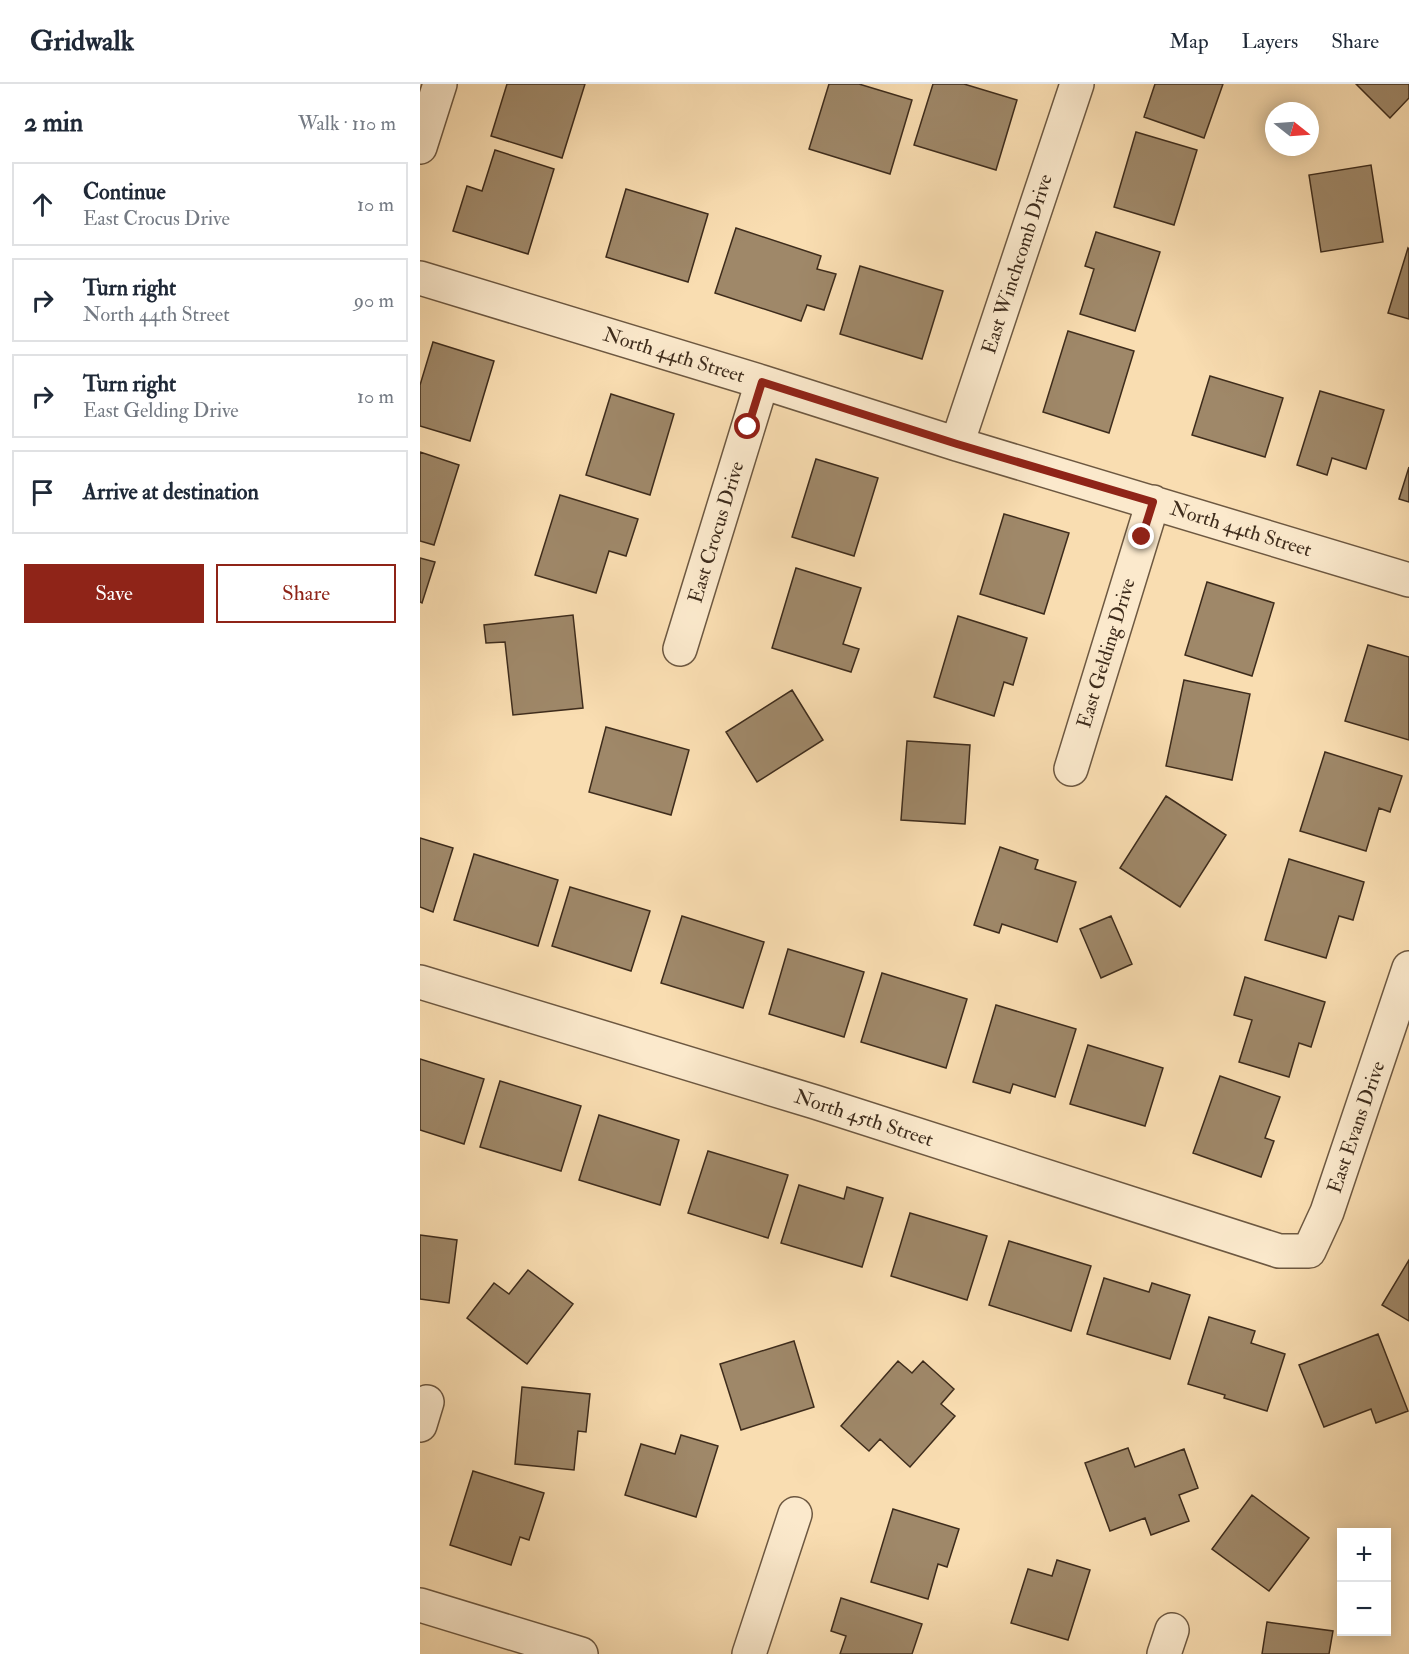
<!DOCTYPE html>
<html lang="en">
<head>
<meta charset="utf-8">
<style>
	body { margin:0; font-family:"IM FELL Double Pica",serif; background:#f2f2f3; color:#1f2937 }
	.controls { position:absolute; right:18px; bottom:18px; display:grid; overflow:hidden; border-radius:0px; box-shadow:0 3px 15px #0003 }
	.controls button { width:54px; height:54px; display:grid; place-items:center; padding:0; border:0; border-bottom:2px solid #e0e1e3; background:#fff; color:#1f2937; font:30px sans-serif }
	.compass { position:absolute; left:845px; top:18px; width:54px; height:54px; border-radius:50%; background:#fff; box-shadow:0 3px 15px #0003; rotate:107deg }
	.stop { position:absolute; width:18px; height:18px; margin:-14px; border:4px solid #8f2418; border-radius:50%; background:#fff }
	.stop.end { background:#8f2418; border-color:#fff; box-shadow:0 2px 6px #0008 }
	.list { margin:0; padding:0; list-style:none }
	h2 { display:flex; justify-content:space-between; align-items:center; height:78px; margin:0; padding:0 24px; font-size:26px }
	h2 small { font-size:20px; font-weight:400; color:#747a83 }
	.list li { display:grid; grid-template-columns:39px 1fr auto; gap:18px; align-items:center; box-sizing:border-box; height:84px; margin:0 12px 12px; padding:0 12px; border:2px solid #e0e1e3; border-radius:0px }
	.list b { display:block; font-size:22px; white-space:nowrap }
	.list p { margin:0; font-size:20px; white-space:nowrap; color:#747a83 }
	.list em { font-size:20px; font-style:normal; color:#747a83 }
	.actions { display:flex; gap:12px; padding:18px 24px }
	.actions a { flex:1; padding:14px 0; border:2px solid #8f2418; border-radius:0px; text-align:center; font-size:21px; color:#8f2418 }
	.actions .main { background:#8f2418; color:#fff }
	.icon { flex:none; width:33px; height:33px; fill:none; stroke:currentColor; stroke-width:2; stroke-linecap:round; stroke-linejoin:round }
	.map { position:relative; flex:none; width:989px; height:1570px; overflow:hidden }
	header { display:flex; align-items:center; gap:36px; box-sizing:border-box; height:84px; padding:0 30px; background:#fff; border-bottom:2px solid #e0e1e3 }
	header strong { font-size:28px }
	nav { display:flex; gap:33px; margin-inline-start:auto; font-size:21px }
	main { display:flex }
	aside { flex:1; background:#fff }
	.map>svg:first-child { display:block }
	.building { fill:#9f8869; stroke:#3e2c1c; stroke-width:1.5 }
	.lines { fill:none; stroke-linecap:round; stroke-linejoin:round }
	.minor-casing { stroke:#6d5841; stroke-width:36 }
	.minor { stroke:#fbe9cc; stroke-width:33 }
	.route { stroke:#8f2418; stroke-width:8 }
	.labels { text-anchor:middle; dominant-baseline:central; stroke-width:5; stroke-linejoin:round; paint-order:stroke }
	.street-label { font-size:20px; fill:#3e2c1c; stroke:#fbe9cc }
</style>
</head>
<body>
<header>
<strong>Gridwalk</strong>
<nav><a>Map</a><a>Layers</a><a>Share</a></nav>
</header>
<main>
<aside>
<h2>2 min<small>Walk · 110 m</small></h2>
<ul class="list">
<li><svg class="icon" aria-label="ahead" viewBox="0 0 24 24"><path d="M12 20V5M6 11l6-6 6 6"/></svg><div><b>Continue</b><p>East Crocus Drive</p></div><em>10 m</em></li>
<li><svg class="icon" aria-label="right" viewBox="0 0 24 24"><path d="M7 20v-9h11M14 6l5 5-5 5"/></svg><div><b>Turn right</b><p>North 44th Street</p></div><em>90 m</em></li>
<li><svg class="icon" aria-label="right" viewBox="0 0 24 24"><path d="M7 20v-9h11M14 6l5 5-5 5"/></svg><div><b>Turn right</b><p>East Gelding Drive</p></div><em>10 m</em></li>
<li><svg class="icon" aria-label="arrive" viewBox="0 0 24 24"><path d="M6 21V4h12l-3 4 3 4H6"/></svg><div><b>Arrive at destination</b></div></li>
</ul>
<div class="actions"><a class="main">Save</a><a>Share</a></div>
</aside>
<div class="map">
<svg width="989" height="1570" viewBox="0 0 989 1570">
	<rect width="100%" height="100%" fill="#f9ddb1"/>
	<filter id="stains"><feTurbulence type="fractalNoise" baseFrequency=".00333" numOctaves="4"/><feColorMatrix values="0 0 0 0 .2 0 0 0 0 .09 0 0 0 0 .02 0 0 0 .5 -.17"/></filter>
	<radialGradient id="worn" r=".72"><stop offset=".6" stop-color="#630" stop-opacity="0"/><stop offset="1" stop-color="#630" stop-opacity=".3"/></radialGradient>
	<path class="building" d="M87,0H165L142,74L71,52Z
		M409,0H439L492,16L470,90L389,65Z
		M513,0H544L597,16L576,86L494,61Z
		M735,0H803L784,54L724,33Z
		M936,0H989V14L970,34Z
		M716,48L777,66L754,141L694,123Z
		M75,66L134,85L108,170L33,147L47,102L62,107Z
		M951,81L963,158L901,168L889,91Z
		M206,105L288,130L268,198L186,173Z
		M316,144L401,172L397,185L416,190L404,226L387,221L381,237L295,209Z
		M676,148L740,168L715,247L660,230L674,185L665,182Z
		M988,164L989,165V235L968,229Z
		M440,182L523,207L502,275L420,250Z
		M648,247L714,267L689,349L623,328Z
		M13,258L74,277L50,357L0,342V301Z
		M790,292L863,314L845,373L772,351Z
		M900,307L964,326L946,385L912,374L907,391L877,381Z
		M191,310L254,330L230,411L166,391Z
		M0,368L39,381L14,461L0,457Z
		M396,375L458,394L434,472L372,453Z
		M989,383V418L979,415Z
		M140,411L218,435L206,472L189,467L176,509L115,491Z
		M584,430L649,449L624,530L560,510Z
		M0,474L15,478L2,519L0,518Z
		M376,484L441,504L423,560L439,565L431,588L352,564Z
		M787,498L854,519L832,592L765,571Z
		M153,531L163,624L93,631L85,558L66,559L64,541Z
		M538,532L607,554L593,601L584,598L574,632L514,613Z
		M948,561L989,573V656L925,637Z
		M764,596L830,610L812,696L746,682Z
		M372,606L403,656L337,698L306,648Z
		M186,643L269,666L251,731L169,708Z
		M487,657L550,661L545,740L481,736Z
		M905,668L982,692L970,728L959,724L946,767L880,747Z
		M746,712L806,751L760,823L700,784Z
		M0,754L33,764L13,828L0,823Z
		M580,763L618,776L615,785L656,798L637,858L582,840L579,849L554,841Z
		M54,770L138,796L118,862L34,836Z
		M869,775L944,798L933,836L919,832L906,874L845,856Z
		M150,803L230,827L211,887L132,862Z
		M262,832L344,858L323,924L241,899Z
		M691,832L712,880L681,894L660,845Z
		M368,865L444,888L424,953L349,930Z
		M462,889L547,915L526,984L441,958Z
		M825,893L905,918L891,963L879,959L869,993L819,978L832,936L814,931Z
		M576,921L656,945L635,1013L593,1000L590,1009L553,998Z
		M668,961L743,984L725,1042L650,1020Z
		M0,975L64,995L44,1060L0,1046Z
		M800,992L860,1013L845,1054L854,1057L841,1093L773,1069Z
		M80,997L161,1022L141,1087L60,1063Z
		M179,1031L259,1056L240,1121L159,1096Z
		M288,1067L368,1091L348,1154L268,1129Z
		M379,1101L424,1115L427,1103L463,1114L442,1183L361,1159Z
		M490,1129L567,1152L547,1216L471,1192Z
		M0,1151L37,1156L29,1219L0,1215Z
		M589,1157L671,1182L651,1247L569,1221Z
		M989,1176V1237L962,1221Z
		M108,1186L153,1220L107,1280L47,1234L74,1199L89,1210Z
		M684,1194L729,1208L732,1199L770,1211L750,1275L667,1250Z
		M789,1233L835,1247L831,1259L865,1270L847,1327L804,1314L805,1311L768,1300Z
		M958,1250L988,1327L956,1339L951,1325L904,1343L879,1281Z
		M374,1257L394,1323L321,1346L300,1280Z
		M478,1277L492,1289L503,1277L534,1305L521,1320L535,1332L490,1383L460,1355L449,1367L421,1342Z
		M102,1303L170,1310L166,1348L158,1347L154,1386L95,1380Z
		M261,1351L298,1362L276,1433L205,1411L221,1360L255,1370Z
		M708,1364L715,1383L764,1365L778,1404L759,1411L769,1437L731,1451L725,1434L690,1447L665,1379Z
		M53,1387L124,1409L109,1456L100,1453L91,1481L30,1461Z
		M832,1411L889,1454L849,1507L792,1465Z
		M473,1425L539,1445L527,1483L518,1480L508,1515L451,1498Z
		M637,1476L670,1486L648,1556L591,1539L608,1485L632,1492Z
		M421,1514L502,1540L492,1570H420L426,1552L411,1547Z
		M847,1538L913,1547L909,1570H842Z"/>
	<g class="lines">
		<defs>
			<path id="minor" d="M0,63L20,0
				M0,194L342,298L537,360L989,496
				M537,360L657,0
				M260,565L342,298
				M651,685L733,418
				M0,898L395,1018L859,1167H889L907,1128L989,884
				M0,1341L7,1318
				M0,1521L161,1570
				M329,1570L375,1430
				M744,1570L752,1546"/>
		</defs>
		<use href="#minor" class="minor-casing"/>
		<use href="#minor" class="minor"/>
	</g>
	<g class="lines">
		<path class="route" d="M328,343L342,298L537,360L733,418L722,453"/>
	</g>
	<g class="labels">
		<g class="street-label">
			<text transform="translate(597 180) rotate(-72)">East Winchcomb Drive</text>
			<text transform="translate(254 271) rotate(17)">North 44th Street</text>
			<text transform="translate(821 445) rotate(17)">North 44th Street</text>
			<text transform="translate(296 448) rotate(-73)">East Crocus Drive</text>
			<text transform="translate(686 569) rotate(-73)">East Gelding Drive</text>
			<text transform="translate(444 1034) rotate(18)">North 45th Street</text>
			<text transform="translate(936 1043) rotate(-71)">East Evans Drive</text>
		</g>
	</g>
	<rect width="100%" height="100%" filter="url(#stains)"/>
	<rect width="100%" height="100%" fill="url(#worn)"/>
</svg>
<div class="controls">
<button>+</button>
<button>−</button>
</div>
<svg class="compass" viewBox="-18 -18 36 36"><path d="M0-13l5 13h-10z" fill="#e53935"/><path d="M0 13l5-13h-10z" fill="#747a83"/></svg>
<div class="stop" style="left:328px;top:343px"></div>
<div class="stop end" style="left:722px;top:453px"></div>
</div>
</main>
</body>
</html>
